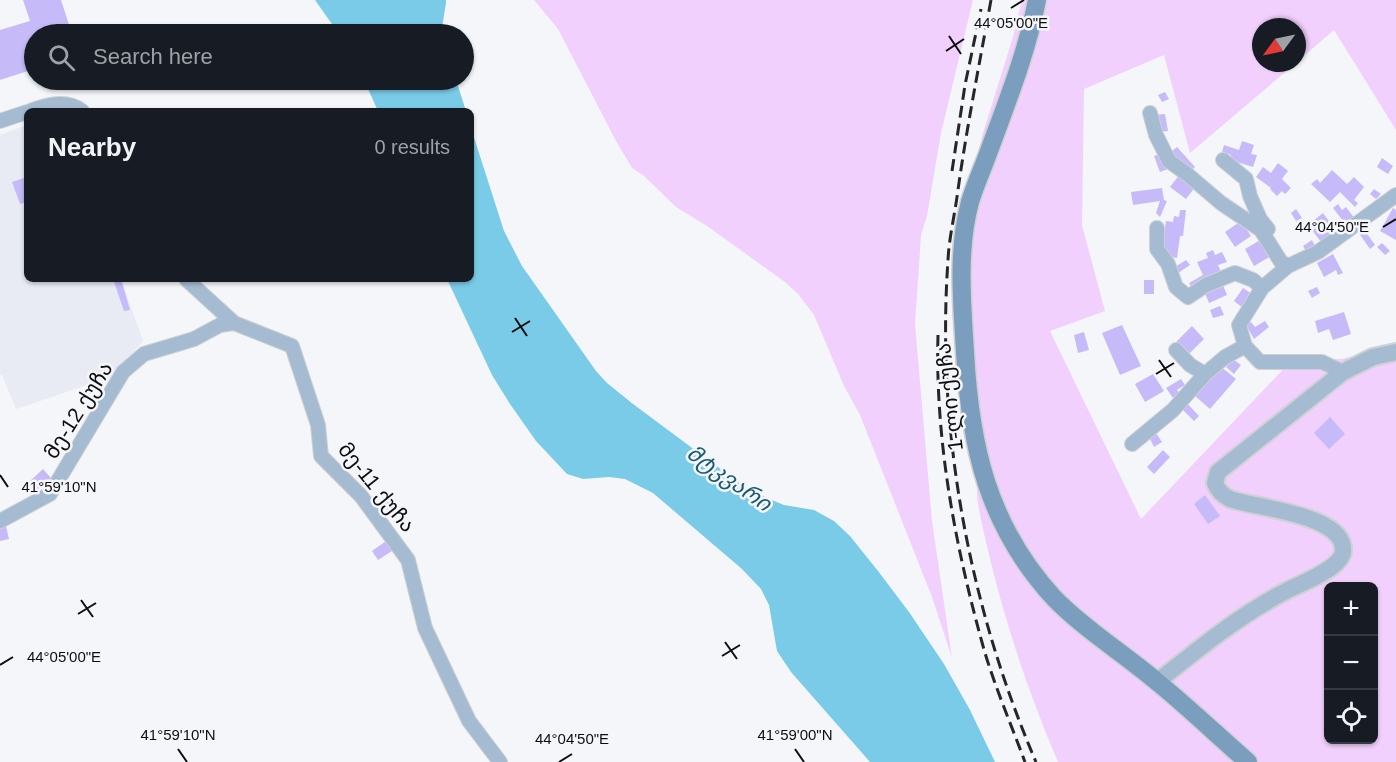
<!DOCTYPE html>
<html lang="en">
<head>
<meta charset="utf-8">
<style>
	body { margin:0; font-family:Arial,"Noto Sans Georgian",sans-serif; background:#20242c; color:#f1f3f6 }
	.controls { position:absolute; right:18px; bottom:18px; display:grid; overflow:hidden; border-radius:9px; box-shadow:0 2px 4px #0004 }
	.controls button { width:54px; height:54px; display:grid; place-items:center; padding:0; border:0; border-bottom:2px solid #363941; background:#171b24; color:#f1f3f6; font:30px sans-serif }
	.compass { position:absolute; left:1252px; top:18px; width:54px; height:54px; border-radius:50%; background:#171b24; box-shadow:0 2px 4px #0004; rotate:237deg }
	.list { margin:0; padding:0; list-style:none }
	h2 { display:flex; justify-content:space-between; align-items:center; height:78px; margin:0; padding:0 24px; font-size:26px }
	h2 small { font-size:20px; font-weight:400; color:#9ea1a6 }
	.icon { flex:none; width:33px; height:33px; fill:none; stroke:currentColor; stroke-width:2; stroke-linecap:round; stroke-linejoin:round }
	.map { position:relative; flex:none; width:1396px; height:762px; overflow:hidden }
	.search { position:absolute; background:#171b24; box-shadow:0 2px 4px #0004; left:24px; top:24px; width:450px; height:66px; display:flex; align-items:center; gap:15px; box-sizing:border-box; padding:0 21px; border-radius:33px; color:#9ea1a6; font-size:22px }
	.panel { position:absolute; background:#171b24; box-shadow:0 2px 4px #0004; left:24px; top:108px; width:450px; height:174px; border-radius:9px }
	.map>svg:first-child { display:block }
	.built { fill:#e8eaf4 }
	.green { fill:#f2d0fd; fill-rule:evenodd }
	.water { fill:#7acbe8 }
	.building { fill:#c7baf9 }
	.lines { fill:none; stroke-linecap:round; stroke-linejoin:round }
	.minor-casing { stroke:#d0d1d4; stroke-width:16 }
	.tertiary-casing { stroke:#d0d1d4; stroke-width:20 }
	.secondary-casing { stroke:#d0d1d4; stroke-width:21 }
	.minor { stroke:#a4bbd1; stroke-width:14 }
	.tertiary { stroke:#a4bbd1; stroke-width:16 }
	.secondary { stroke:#7c9ebe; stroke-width:18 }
	.rail { stroke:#262627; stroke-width:3; stroke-dasharray:12 6; stroke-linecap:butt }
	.ticks { fill:none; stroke:#0e0e0f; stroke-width:2 }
	.labels { text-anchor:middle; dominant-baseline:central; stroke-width:5; stroke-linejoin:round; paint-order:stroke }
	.street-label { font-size:21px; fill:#0e0e0f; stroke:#f5f6f9 }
	.water-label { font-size:22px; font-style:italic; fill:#185a6e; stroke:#f5f6f9 }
	.ticks-label { font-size:15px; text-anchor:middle; fill:#0e0e0f; stroke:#f5f6f9; stroke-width:5; stroke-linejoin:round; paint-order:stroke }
</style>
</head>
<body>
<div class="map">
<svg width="1396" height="762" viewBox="0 0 1396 762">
	<rect width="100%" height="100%" fill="#f5f6f9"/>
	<path class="built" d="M27,125V279H121L143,341L111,377L16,409L2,375H0V135Z"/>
	<path class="green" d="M534,0H973L941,133L927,216L921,235L915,324L932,521L952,658L932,597L860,415L844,386L814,315L798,294L785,282L707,226L676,207L643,175L632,168L616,141L558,29Z
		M1022,0H1396V130L1334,30L1297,62V27H1261V63H1296L1190,153L1164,55L1084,89L1082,225L1105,311L1050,331L1141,519L1292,360L1340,359L1396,348V762H1058C1028,692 1003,617 986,542C982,523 976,503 977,483L958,364L959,249L982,136L1013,37ZM1328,586H1374V740H1328Z"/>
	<path class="water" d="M315,0H446V3L441,34H339Z
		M364,80H456L466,111H378Z
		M471,128L504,231L522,266L596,371L607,383L633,404L742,485L767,498L784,505L814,510L834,521L850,536L878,571L909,612L944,664L970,710L995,762H870L791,672L777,651L769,605L761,589L742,569L653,493L625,479L609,477L583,479L567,474L536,441L510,404L492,375L447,279H471Z"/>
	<path class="building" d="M23,0H61L72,34H34V69L0,80V30L30,21Z
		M1165,92L1169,99L1162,102L1158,95Z
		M1165,114L1168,131L1159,132L1155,115Z
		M1242,141L1254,145L1251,154L1257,155L1253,167L1230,160L1231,155L1222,152L1224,145L1239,150Z
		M1177,147L1195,167L1190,172L1182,167L1171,152Z
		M1163,153L1168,169L1160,172L1154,156Z
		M1382,158L1393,166L1388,174L1377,167Z
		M1278,163L1288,171L1282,179L1291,188L1285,194L1282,191L1277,196L1270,189L1271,188L1256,177L1263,167L1271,173Z
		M1332,170L1347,184L1354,177L1364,187L1354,200L1358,203L1355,207L1340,192L1330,202L1311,184L1317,179L1320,183Z
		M1180,174L1196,186L1186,199L1170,187Z
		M27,177V202L20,204L12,182Z
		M1162,188L1164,200L1167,201L1160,217L1156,213L1160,201L1133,205L1131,192Z
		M1374,189L1381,194L1376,199L1370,194Z
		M1338,204L1342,210L1346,207L1355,219L1347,226L1333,208Z
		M1393,208L1396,210V240L1380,231Z
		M1296,209L1302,218L1296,221L1291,213Z
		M1180,210H1186L1183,236H1180L1177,258L1165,256L1162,252L1166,221L1173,222L1174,216L1179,217Z
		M1323,213L1337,232L1322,243L1308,225Z
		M1241,221L1251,236L1235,247L1225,232Z
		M1363,228L1375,245L1370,249L1358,232Z
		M1262,239L1271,256L1254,266L1245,249Z
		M1312,240L1316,248L1307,253L1303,246Z
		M1382,243L1390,251L1385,255L1377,247Z
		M1213,250L1215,255L1222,252L1227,262L1218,265L1221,272L1193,290L1189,283L1203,275L1197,262L1208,258L1206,253Z
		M1333,254L1343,273L1338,275L1336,270L1324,277L1317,263Z
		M1186,260L1190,265L1178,273L1175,267Z
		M113,279H121L130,310L124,311Z
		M1144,280H1154V294H1144Z
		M1222,283L1227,295L1209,303L1204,291Z
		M1317,287L1320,293L1312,298L1308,291Z
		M1243,288L1252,294L1243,308L1234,301Z
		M1220,306L1224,315L1213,318L1210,310Z
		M1344,312L1351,334L1333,340L1329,329L1318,333L1315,321Z
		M1265,321L1269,327L1254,339L1246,325L1251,322L1255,327Z
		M1122,325L1141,366L1120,375L1102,333Z
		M1192,326L1204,339L1188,355L1176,342Z
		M1084,332L1089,350L1078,353L1074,335Z
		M1233,359L1241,365L1234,374L1226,367Z
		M1220,366L1236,379L1210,409L1195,396Z
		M1153,374L1164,391L1145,402L1135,384Z
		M1181,379L1185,385L1177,390L1180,394L1173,398L1166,388Z
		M1186,402L1199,416L1194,421L1180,407Z
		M1330,417L1345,434L1329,449L1314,433Z
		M1156,433L1162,442L1154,447L1149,437Z
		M1163,450L1170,457L1154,474L1147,467Z
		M43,469L51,478L37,490L29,482Z
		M1205,495L1220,516L1208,524L1194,504Z
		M389,496L402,513L394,518L382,502Z
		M6,526L9,539L0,541V528Z
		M389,539L395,549L378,560L372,551Z"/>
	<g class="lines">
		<defs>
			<path id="minor" d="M30,111C46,105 67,99 82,111
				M1150,113L1156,135L1169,161L1187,174L1221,203L1261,230L1281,262L1288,266
				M0,121L27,112
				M1223,160L1246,179L1250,196L1260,219L1268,229
				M1157,228V249L1168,264L1176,287L1188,297L1206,285L1235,273L1253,280L1262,288L1288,266L1318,252L1396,195
				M186,279L234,323L292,346L318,425L321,456L361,496L408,560L425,628L469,721L500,762
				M1245,346L1239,325L1262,288
				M1176,350L1190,365L1205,374
				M1132,444L1173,410L1205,374L1225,357L1245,346L1260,362H1322L1343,372
				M0,521L50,494L123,372L144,354L194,339L220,325L234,323"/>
			<path id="tertiary" d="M1157,682C1198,649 1241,614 1288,590C1302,583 1340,569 1343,552C1347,514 1254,508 1230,499C1222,495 1218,491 1215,483L1218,472L1343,372L1373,357L1396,352"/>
			<path id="secondary" d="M1037,0C1027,52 1007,102 989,151C983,168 975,185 970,202C957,250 962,303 965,352C970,446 988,526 1054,598C1084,629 1123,653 1156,681C1188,707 1217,735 1248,762"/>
		</defs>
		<use href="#minor" class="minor-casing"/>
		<use href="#tertiary" class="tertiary-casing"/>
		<use href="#secondary" class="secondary-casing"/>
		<use href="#minor" class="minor"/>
		<use href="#tertiary" class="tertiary"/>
		<use href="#secondary" class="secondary"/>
		<path class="rail" d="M991,0C979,66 966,131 957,197C954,218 949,239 948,260C936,430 969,606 1036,762
			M952,171L965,85L981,9
			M938,335C935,440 955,545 983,646C994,685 1011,724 1025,762"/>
	</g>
	<path class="ticks" d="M1011,8L1024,0M949,36L961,54M946,51L964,39M1383,227L1396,219M515,318L527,336M512,332L530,321M1159,360L1171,377M1156,374L1174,363M0,475L8,487M81,600L93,617M78,614L96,603M725,642L737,659M722,656L740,645M0,665L13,657M178,749L187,762M795,749L804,762M559,762L572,754"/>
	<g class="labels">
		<g class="street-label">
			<text transform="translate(949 397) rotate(-97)">1-ლი ქუჩა</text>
			<text transform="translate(78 410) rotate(-58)">მე-12 ქუჩა</text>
			<text transform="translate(377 487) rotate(51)">მე-11 ქუჩა</text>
		</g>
		<g class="water-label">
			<text transform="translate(729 478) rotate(35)">მტკვარი</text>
		</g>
	</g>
	<g class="ticks-label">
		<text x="1011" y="28">44°05'00"E</text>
		<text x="1332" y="232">44°04'50"E</text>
		<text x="59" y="492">41°59'10"N</text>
		<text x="64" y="662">44°05'00"E</text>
		<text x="178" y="740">41°59'10"N</text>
		<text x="795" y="740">41°59'00"N</text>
		<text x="572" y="744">44°04'50"E</text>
	</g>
</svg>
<div class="controls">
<button>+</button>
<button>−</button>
<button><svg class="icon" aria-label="locate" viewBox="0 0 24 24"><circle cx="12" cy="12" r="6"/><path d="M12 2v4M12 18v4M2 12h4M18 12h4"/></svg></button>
</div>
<svg class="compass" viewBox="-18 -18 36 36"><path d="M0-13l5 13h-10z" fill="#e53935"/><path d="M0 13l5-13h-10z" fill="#9ea1a6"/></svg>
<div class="search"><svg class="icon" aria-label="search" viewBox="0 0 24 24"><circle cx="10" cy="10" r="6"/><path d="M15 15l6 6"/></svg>Search here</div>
<section class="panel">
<h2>Nearby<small>0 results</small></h2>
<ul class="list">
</ul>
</section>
</div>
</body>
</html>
